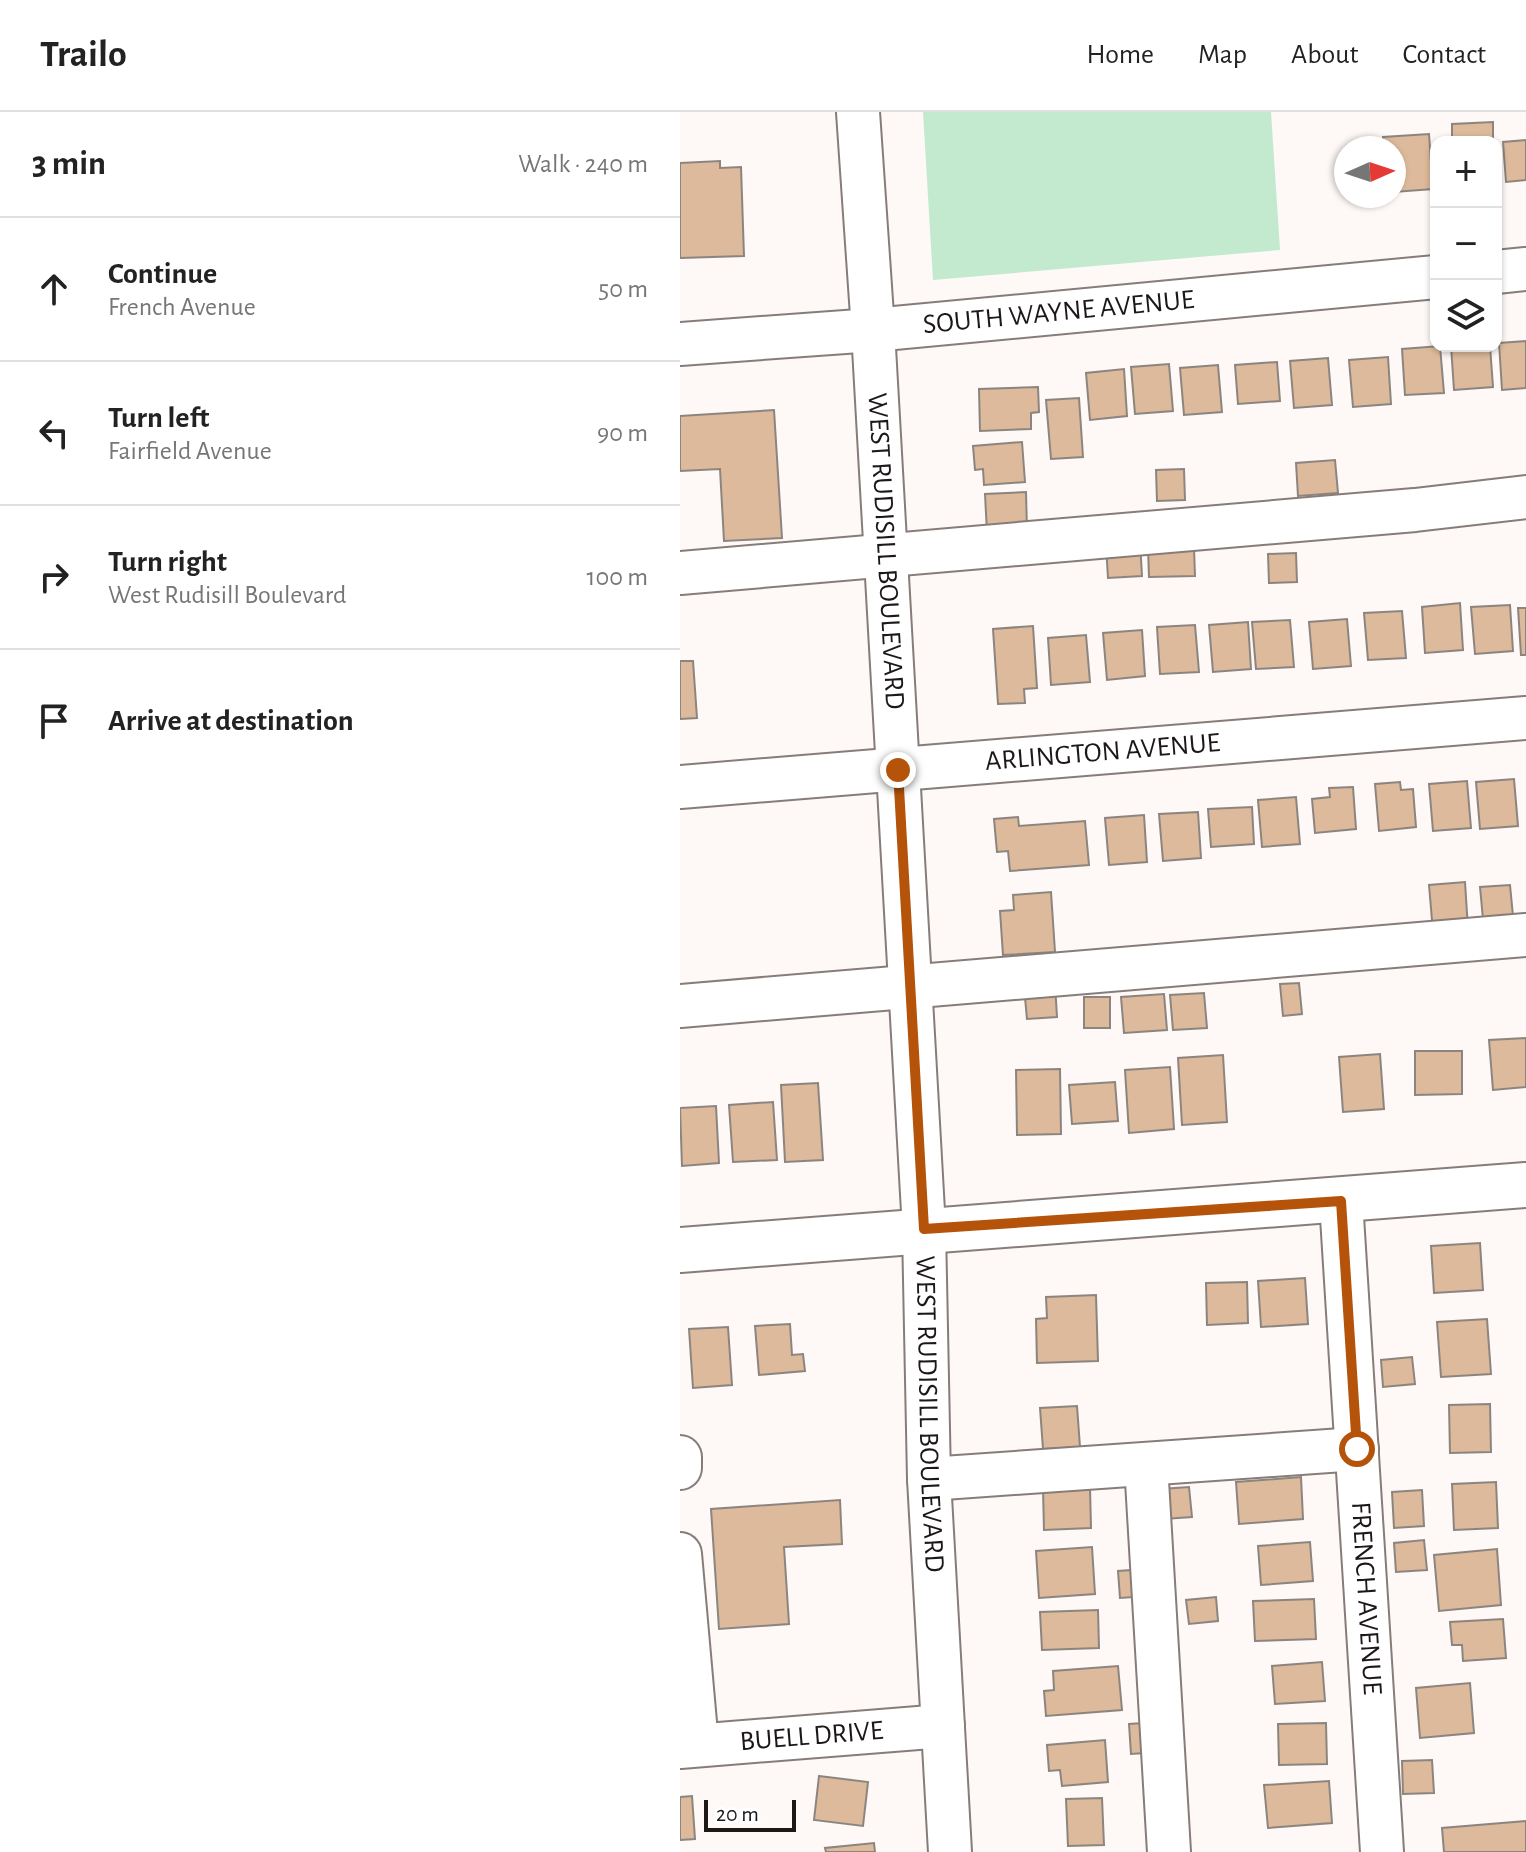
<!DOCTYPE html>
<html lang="en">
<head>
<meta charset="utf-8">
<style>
	body { margin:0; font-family:"Alegreya Sans",sans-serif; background:#f2f2f2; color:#222 }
	.controls { position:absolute; right:24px; top:24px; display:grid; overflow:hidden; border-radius:16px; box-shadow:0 2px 6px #0004 }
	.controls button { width:72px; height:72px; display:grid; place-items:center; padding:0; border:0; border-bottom:2px solid #e0e0e0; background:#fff; color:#222; font:40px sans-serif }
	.compass { position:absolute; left:654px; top:24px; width:72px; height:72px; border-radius:50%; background:#fff; box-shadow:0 2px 6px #0004; rotate:87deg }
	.scale { position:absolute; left:24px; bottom:20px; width:92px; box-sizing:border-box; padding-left:8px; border:4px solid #1c1817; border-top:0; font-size:22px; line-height:28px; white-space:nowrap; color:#1c1817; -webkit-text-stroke:6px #fff; paint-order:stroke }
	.stop { position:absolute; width:24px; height:24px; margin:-18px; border:6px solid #b45309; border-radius:50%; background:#fff }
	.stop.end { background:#b45309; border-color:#fff; box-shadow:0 2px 8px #0008 }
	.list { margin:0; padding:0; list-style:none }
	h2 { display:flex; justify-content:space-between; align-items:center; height:104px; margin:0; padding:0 32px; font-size:34px }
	h2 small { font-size:26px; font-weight:400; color:#767676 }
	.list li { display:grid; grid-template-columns:52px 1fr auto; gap:24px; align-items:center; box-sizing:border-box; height:144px; padding:0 32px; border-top:2px solid #e0e0e0 }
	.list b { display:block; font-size:30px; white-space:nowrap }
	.list p { margin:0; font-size:26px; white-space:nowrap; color:#767676 }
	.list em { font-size:26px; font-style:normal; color:#767676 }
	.icon { flex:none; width:44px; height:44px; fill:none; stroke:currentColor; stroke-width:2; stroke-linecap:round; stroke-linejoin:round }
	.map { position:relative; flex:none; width:846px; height:1740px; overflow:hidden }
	header { display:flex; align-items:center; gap:48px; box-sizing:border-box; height:112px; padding:0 40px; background:#fff; border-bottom:2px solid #e0e0e0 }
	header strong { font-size:38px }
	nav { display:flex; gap:44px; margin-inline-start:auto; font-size:28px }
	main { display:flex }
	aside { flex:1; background:#fff }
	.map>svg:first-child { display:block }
	.green { fill:#c3e9cf }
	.building { fill:#ddba9b; stroke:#8c857f; stroke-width:2 }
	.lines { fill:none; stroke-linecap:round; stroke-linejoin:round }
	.minor-casing { stroke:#867d79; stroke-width:46 }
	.major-casing { stroke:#867d79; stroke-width:48 }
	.minor { stroke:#fff; stroke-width:42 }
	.major { stroke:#fff; stroke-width:44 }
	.route { stroke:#b45309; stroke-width:10 }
	.labels { text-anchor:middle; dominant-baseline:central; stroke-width:6; stroke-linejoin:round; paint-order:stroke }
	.street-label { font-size:28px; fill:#1c1817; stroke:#fff }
</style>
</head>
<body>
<header>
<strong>Trailo</strong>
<nav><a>Home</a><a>Map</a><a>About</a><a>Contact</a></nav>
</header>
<main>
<aside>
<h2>3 min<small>Walk · 240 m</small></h2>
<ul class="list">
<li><svg class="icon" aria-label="ahead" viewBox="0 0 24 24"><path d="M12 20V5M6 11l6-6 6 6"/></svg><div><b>Continue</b><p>French Avenue</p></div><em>50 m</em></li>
<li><svg class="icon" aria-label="left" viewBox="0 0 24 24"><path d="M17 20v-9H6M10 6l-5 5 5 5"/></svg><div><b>Turn left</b><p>Fairfield Avenue</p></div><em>90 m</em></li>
<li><svg class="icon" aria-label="right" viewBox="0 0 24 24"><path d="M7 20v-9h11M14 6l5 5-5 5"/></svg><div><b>Turn right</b><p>West Rudisill Boulevard</p></div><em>100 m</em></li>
<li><svg class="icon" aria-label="arrive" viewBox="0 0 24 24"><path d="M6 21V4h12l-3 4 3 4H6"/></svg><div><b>Arrive at destination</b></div></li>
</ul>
</aside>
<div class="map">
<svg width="846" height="1740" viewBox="0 0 846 1740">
	<rect width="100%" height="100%" fill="#fef8f6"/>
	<path class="green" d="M243,0H591L600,138L253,168Z"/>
	<path class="building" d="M813,10V30H772V12Z
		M749,22L753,77L714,80V36H704L703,25Z
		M846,28V68L826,70L823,30Z
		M40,49V56L61,55L64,144L0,146V51Z
		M846,229V276L822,278L819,231Z
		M760,234L764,281L725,283L722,237Z
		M771,234H810L813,275L774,278Z
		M708,245L711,292L673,295L669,248Z
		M648,246L652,293L614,296L610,249Z
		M597,250L600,289L558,292L555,253Z
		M489,252L493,299L455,302L451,255Z
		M538,253L542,300L504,303L500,256Z
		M444,257L447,304L410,308L406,261Z
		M358,275L359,300L351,301V317L300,319L299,277Z
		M399,286L403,345L371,347L366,288Z
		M94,298L102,426L44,429L40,357L0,359V304Z
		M342,330L345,370L304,373L303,357L295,358L293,334Z
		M655,348L658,381L618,384L616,351Z
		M504,357L505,388L477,389L476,358Z
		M346,380L347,419L307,421L305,382Z
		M460,430L462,464L428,466L426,433Z
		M468,436H514L515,464L469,465Z
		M616,441L617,470L589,471L588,442Z
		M780,491L783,538L745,541L742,495Z
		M830,493L833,539L795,542L791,495Z
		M838,496H846V543H841Z
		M722,499L726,546L688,548L684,501Z
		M667,507L671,554L633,557L629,510Z
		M610,508L614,555L576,557L572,510Z
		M568,510L571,557L533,560L529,513Z
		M515,513L519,560L480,562L477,515Z
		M353,514L357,576L344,577L345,591L318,592L313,517Z
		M462,518L465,564L427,568L423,521Z
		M406,523L410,570L371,573L368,526Z
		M0,549H13L17,606L0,607Z
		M834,667L838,714L800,717L796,670Z
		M787,669L791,716L753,719L749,672Z
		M720,670L721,678L733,677L736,715L699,719L695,672Z
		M673,675L676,717L635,721L632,687L650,685L649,676Z
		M616,685L620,732L582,735L578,688Z
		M572,695L574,732L531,735L528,697Z
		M518,700L521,746L483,749L479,702Z
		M464,703L467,750L429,753L425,706Z
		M338,705L339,714L405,709L409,753L330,759L328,739L317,740L314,707Z
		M785,770L788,817L753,820L749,773Z
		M830,773L833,804L803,807L800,775Z
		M371,780L375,840L323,843L320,799L334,798L333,783Z
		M619,871L622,902L603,904L600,872Z
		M375,872L377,905L347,907L344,875Z
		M524,881L527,916L493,918L490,883Z
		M484,882L487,918L444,921L441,885Z
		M404,885H430V916H404Z
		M846,926V975L813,978L809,928Z
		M735,939H782V982L735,983Z
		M700,942L704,997L663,1000L659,945Z
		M543,943L547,1010L502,1013L498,946Z
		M490,955L494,1017L449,1021L445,958Z
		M380,957L381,1022L337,1023L336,958Z
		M435,970L438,1009L392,1012L389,973Z
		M138,971L143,1048L105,1050L101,973Z
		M93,990L97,1048L53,1050L49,993Z
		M36,994L39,1051L2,1054L0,996Z
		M800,1131L803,1178L754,1181L751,1134Z
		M625,1166L628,1212L581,1215L578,1169Z
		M567,1170L568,1211L527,1213L526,1171Z
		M416,1183L418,1249L357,1251L356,1207L367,1206L366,1185Z
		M807,1207L811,1262L761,1265L757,1210Z
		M110,1212L112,1243L123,1242L125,1259L79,1263L75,1214Z
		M48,1215L52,1273L13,1276L9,1217Z
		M732,1245L735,1272L703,1275L701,1248Z
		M810,1292L811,1340L770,1341L769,1293Z
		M397,1294L400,1335L363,1337L360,1296Z
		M621,1365L623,1407L559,1412L556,1370Z
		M816,1370L818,1416L774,1418L772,1372Z
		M410,1375L411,1416L364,1418L363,1377Z
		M509,1375L512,1405L484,1407L481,1377Z
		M742,1378L744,1414L714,1416L712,1380Z
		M160,1388L162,1432L104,1435L109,1512L39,1517L31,1397Z
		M744,1428L747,1458L716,1460L714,1431Z
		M630,1430L633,1469L581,1473L578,1434Z
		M412,1435L415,1482L359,1486L356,1439Z
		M817,1437L821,1493L759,1499L754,1443Z
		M466,1457L468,1484L440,1486L438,1459Z
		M536,1485L538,1509L509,1512L506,1488Z
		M634,1487L636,1527L575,1529L573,1489Z
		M418,1498L419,1536L362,1538L360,1500Z
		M823,1507L826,1546L783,1549L782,1533H772L770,1510Z
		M642,1550L645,1589L595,1592L592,1554Z
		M438,1554L442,1598L366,1604L364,1579L374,1578L373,1559Z
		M790,1571L794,1621L740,1626L736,1576Z
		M478,1610L480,1640L451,1642L449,1612Z
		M646,1611L647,1652L599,1653L598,1612Z
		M425,1628L428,1670L382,1674L380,1658L369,1659L367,1633Z
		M752,1648L754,1681L723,1682L722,1649Z
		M139,1664L188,1670L183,1714L134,1708Z
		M649,1669L652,1711L588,1716L584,1673Z
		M12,1684L15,1727L0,1728V1685Z
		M422,1686L424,1733L388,1734L386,1687Z
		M846,1709V1740H764L762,1716Z
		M194,1731L195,1740H146L145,1736Z"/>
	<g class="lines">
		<defs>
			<g id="minor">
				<path id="s1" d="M178,0L193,218L244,1117L249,1367L270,1740"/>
				<path d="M816,160L846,157"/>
				<path id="s2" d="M0,232L193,218L756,165"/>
				<path d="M0,461L735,398L846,385"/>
				<path id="s3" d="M0,675L846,606"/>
				<path d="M0,894L846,823"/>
				<path id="s4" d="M661,1089L702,1740"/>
				<path d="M0,1345V1356"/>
				<path d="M466,1352L489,1740"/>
				<path d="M249,1367L677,1337"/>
				<path d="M0,1442L17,1633"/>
				<path id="s5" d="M0,1635L263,1614"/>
			</g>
			<path id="major" d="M0,1138L846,1073"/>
		</defs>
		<use href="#minor" class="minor-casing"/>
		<use href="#major" class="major-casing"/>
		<use href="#minor" class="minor"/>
		<use href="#major" class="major"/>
	</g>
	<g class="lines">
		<path class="route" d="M218,658L244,1117L661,1089L677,1337"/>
	</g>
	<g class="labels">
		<g class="street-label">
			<text stroke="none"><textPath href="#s2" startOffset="380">SOUTH WAYNE AVENUE</textPath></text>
			<text stroke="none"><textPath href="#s1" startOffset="440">WEST RUDISILL BOULEVARD</textPath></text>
			<text stroke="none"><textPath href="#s3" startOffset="424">ARLINGTON AVENUE</textPath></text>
			<text stroke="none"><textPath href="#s1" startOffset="1304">WEST RUDISILL BOULEVARD</textPath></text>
			<text stroke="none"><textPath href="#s4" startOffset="398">FRENCH AVENUE</textPath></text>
			<text stroke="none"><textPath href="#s5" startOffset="132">BUELL DRIVE</textPath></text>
		</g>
	</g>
</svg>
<div class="controls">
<button>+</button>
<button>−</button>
<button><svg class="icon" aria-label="layers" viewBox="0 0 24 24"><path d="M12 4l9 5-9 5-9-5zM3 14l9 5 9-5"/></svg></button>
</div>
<svg class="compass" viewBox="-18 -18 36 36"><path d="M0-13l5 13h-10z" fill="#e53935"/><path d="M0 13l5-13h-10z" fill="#767676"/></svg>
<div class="scale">20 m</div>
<div class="stop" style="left:677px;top:1337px"></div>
<div class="stop end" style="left:218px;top:658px"></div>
</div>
</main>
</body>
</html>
